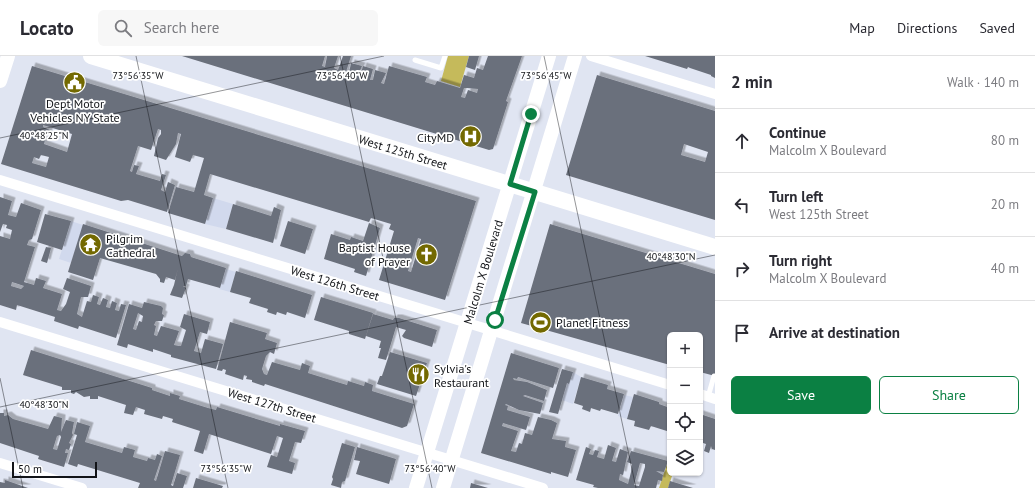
<!DOCTYPE html>
<html lang="en">
<head>
<meta charset="utf-8">
<style>
	body { margin:0; font-family:"PT Sans",sans-serif; background:#f7f7f7; color:#2b2b33 }
	.controls { position:absolute; right:12px; bottom:12px; display:grid; overflow:hidden; border-radius:6px; box-shadow:0 1px 3px #0004 }
	.controls button { width:36px; height:36px; display:grid; place-items:center; padding:0; border:0; border-bottom:1px solid #e1e1e2; background:#fff; color:#2b2b33; font:20px sans-serif }
	.scale { position:absolute; left:12px; bottom:10px; width:85px; box-sizing:border-box; padding-left:4px; border:2px solid #121418; border-top:0; font-size:11px; line-height:14px; white-space:nowrap; color:#121418; -webkit-text-stroke:3px #fff; paint-order:stroke }
	.stop { position:absolute; width:12px; height:12px; margin:-9px; border:3px solid #0b8043; border-radius:50%; background:#fff }
	.stop.end { background:#0b8043; border-color:#fff; box-shadow:0 1px 4px #0008 }
	.list { margin:0; padding:0; list-style:none }
	h2 { display:flex; justify-content:space-between; align-items:center; height:52px; margin:0; padding:0 16px; font-size:17px }
	h2 small { font-size:13px; font-weight:400; color:#7c7c81 }
	.list li { display:grid; grid-template-columns:26px 1fr auto; gap:12px; align-items:center; box-sizing:border-box; height:64px; padding:0 16px; border-top:1px solid #e1e1e2 }
	.list b { display:block; font-size:15px; white-space:nowrap }
	.list p { margin:0; font-size:13px; white-space:nowrap; color:#7c7c81 }
	.list em { font-size:13px; font-style:normal; color:#7c7c81 }
	.actions { display:flex; gap:8px; padding:12px 16px }
	.actions a { flex:1; padding:9px 0; border:1px solid #0b8043; border-radius:6px; text-align:center; font-size:14px; color:#0b8043 }
	.actions .main { background:#0b8043; color:#fff }
	.icon { flex:none; width:22px; height:22px; fill:none; stroke:currentColor; stroke-width:2; stroke-linecap:round; stroke-linejoin:round }
	.map { position:relative; flex:none; width:715px; height:432px; overflow:hidden }
	header { display:flex; align-items:center; gap:24px; box-sizing:border-box; height:56px; padding:0 20px; background:#fff; border-bottom:1px solid #e1e1e2 }
	header strong { font-size:19px }
	nav { display:flex; gap:22px; margin-inline-start:auto; font-size:14px }
	.search { width:280px; height:36px; background:#f7f7f7; display:flex; align-items:center; gap:10px; box-sizing:border-box; padding:0 14px; border-radius:6px; color:#7c7c81; font-size:15px }
	main { display:flex }
	aside { flex:1; background:#fff }
	.map>svg:first-child { display:block }
	.built { fill:#d1d9ed }
	.green { fill:#c5ba5b }
	.building { fill:#6b707b; fill-rule:evenodd; filter:url(#shadow) }
	.lines { fill:none; stroke-linecap:round; stroke-linejoin:round }
	.lane { stroke:#fff; stroke-width:5 }
	.street { stroke:#fff; stroke-width:10 }
	.secondary { stroke:#fff; stroke-width:14 }
	.primary { stroke:#fff; stroke-width:16 }
	.route { stroke:#0b8043; stroke-width:5 }
	.ticks { fill:none; stroke:#121418; stroke-width:1; stroke-opacity:0.45 }
	.labels { text-anchor:middle; dominant-baseline:central; stroke-width:3.5; stroke-linejoin:round; paint-order:stroke }
	.poi-label { font-size:12px; fill:#121418; stroke:#fff; text-anchor:start }
	.street-label { font-size:12px; fill:#121418; stroke:#fff }
	.ticks-label { font-size:10px; text-anchor:middle; fill:#121418; stroke:#fff; stroke-width:3.5; stroke-linejoin:round; paint-order:stroke }
</style>
</head>
<body>
<header>
<strong>Locato</strong>
<div class="search"><svg class="icon" aria-label="search" viewBox="0 0 24 24"><circle cx="10" cy="10" r="6"/><path d="M15 15l6 6"/></svg>Search here</div>
<nav><a>Map</a><a>Directions</a><a>Saved</a></nav>
</header>
<main>
<div class="map">
<svg width="715" height="432" viewBox="0 0 715 432">
	<defs>
		<filter id="shadow"><feDropShadow dx="3.5" dy="-3.5" stdDeviation="0" flood-color="#0004"/></filter>
	</defs>
	<rect width="100%" height="100%" fill="#e0e5f2"/>
	<path class="built" d="M213,142L233,148L226,173L205,168Z
		M71,165L83,169L71,207L59,203Z
		M226,213L236,216L230,236L219,233Z
		M573,316L581,321L573,348L562,344L567,327H569Z
		M624,339L633,341L627,363L618,360Z"/>
	<path class="green" d="M448,0H469L460,31L441,25Z
		M668,405L670,406V417H673L668,432H659Z"/>
	<path class="building" d="M182,0H325L322,10L325,11L327,0H338L334,12L338,14L343,0H351L346,16L349,17L351,7L362,10L358,19L360,20L363,10L373,13L370,24H373L375,14L386,17L381,27L384,28L389,10L427,21L425,26L435,29L437,25L460,32L464,19L474,22L477,12L483,14L488,0H522L506,45L508,46L493,93L489,94ZM464,32H467L478,33L477,37L468,34L465,42L461,41Z
		M469,0H479L475,14L466,11Z
		M645,0H715V22L711,20V19L690,12L688,11L687,13Z
		M32,10L476,145L445,244L379,224L394,175L389,173L391,168L371,162L369,166L210,118L204,139L213,142L205,168L168,157L176,131L194,136L204,102L193,99L195,94L190,106L175,101L181,78L178,77L176,88L166,104L154,100L158,82L161,78V74L158,73L151,94L138,90L130,115L132,116L134,109L139,110L136,118L160,125L162,118L166,119L161,134L165,136L168,126L175,129L167,156L128,144L121,145L1,108ZM43,69L72,78L67,96L44,88L45,84L39,82L41,77L48,79L50,74L43,71ZM41,99L49,101L46,111L32,107L34,101L39,103ZM418,182L421,183L411,216L408,215Z
		M597,19L715,55V164L566,119ZM684,88L708,96L705,106L681,99Z
		M0,141L12,145L8,159L16,161L21,147L41,154L32,183L29,184L27,189L35,191L24,226L34,229L36,222L46,225L43,232L62,238L57,254L61,255L66,248L70,236L63,233L67,222L91,230L88,241H81L77,258L82,261L87,245L91,246L93,239L99,241L97,248L100,249L103,242L108,244L106,251L110,252L112,245L117,247L115,254L119,255L121,248L126,249L116,282L79,270L78,273L54,265L55,261L17,249L16,254L0,249V180L10,183L12,174L6,172L7,169L3,168L0,176ZM12,226L24,230L21,233L11,230Z
		M233,148L271,160L274,151L281,154L273,187L226,173Z
		M45,158L71,165L62,194L37,186Z
		M288,165L313,173L305,198L280,190Z
		M369,167L380,172L366,220L354,216L355,213L324,203L331,178L350,184L351,181L363,185Z
		M83,168L182,200L185,197L190,198L191,201L194,202L226,212L220,232L188,223L186,230H183L186,232L182,242L170,239L174,229L178,212L175,224L166,221L164,227L160,226V223L156,218L100,202L93,224L68,216Z
		M550,168L715,218V320L700,316V279H670V309L521,267Z
		M46,191L51,192L47,207L41,205Z
		M236,215L312,239L305,262L287,256L286,259L277,256L276,259L267,256L268,253L249,247L251,242L230,236Z
		M321,241L373,257L365,283L349,278V275L314,264Z
		M144,246L161,250L163,252L162,258L164,259L162,265H156L154,269L156,270L154,279L157,280L161,270L179,275L174,289L179,290H181L186,274L180,271L184,258L210,266L207,278L200,276L194,295L201,297L205,283L223,288L216,313L171,301V299L153,293V296L128,288L127,292L117,289L129,248L142,252ZM138,257L143,260L142,266L139,265L136,274L133,273Z
		M373,258L393,264L394,262H399L437,274L432,291L404,282L402,280L406,274L396,271L386,304L378,302L381,292H379L381,285L366,280Z
		M230,266L267,277L265,283L277,287L274,298L270,296L266,300L262,313L264,318L267,319L272,306L300,314L302,307L310,310L308,317L337,326L347,329L348,325L364,330L365,326L373,329L372,335L414,348L407,370L402,372L265,328L264,330L252,326V324L246,323L247,320L244,319L243,324L225,318L226,314L223,313L222,315L217,314Z
		M31,294L152,332V334L170,340V337L180,340L179,343L208,352L216,354L217,351L280,370V368L305,375L301,387L295,386L289,405L295,407L292,418L267,411L271,399L277,401L283,382L277,380L271,398L209,378L203,398L194,395L200,375L172,366L173,363L163,360L162,363L144,358L145,354L136,351L133,359L124,357L126,349L98,340V343H90V340L84,341L76,336L74,338L71,337V334H62V331L23,319Z
		M390,296L427,307L416,340L377,328L380,320H382Z
		M511,297L559,312L553,332L518,321L517,323L513,322L514,324L527,326L547,334L544,345L525,339L523,340L543,347L540,358L519,354L506,348L505,349L508,350L507,354L530,361L526,374L503,367L502,370L518,375L511,395L516,396L519,387L522,388L525,377L532,379L538,361L551,364L557,367L552,383L566,385L565,391L576,394L568,421L551,416V418L481,397Z
		M562,313L573,316L569,328L567,327L558,358L549,356Z
		M581,321L608,329L607,333L624,338L618,358L601,353L600,355L591,352L590,356L582,353L583,350L574,347Z
		M634,338L659,346V348L670,352V376L651,370L649,374L634,370L635,365L627,363Z
		M0,357H4V360L8,359L13,363L48,373L54,360L62,362L61,376L66,364L74,366L72,377L73,379L69,387L71,388L69,394L66,393L65,397H68L64,411L38,403L39,400L0,387ZM60,379L61,381L57,394L53,393L57,380Z
		M700,358L715,363V394L712,393L711,390L709,397L704,395L706,388L700,386Z
		M77,366L90,370L85,386L122,397L124,391L135,394L133,401L147,405L148,402L155,404L157,398L162,400L154,424L156,425L165,395L180,399L171,429L173,430L177,417L187,420L183,432H138L140,427L78,408L77,411L68,408L77,379L74,378Z
		M342,387L355,391L345,425L342,426L341,432L331,429L333,423L332,421Z
		M608,389L616,392L612,405L616,406L620,393L628,396L623,419L620,418L619,424L628,428L631,416L632,408L627,406L631,395L668,405L664,416L656,415L663,419L662,425L658,424L656,432H598L593,431L594,429L576,424L586,391L591,393L589,398L593,399L595,394L599,395L597,401L604,403ZM640,407L645,408V411L639,430L634,429Z
		M357,391L396,403L389,428L356,418L360,405L354,404Z
		M196,422L223,430L222,432H193Z
		M5,424L28,432H0V426L5,427Z
		M670,425L693,432H668Z
		M471,427L488,432H470Z"/>
	<g class="lines">
		<path class="lane" d="M415,4L441,12L445,0
			M708,341L714,320"/>
		<path class="street" d="M591,0L715,38
			M0,124L670,329
			M0,266L543,432
			M700,338L715,343
			M0,407L82,432"/>
		<path class="secondary" d="M0,25L8,0
			M416,432L549,0
			M443,432L575,0"/>
		<path class="primary" d="M91,0L715,191"/>
	</g>
	<g class="lines">
		<path class="route" d="M495,264L535,136L510,128L531,58"/>
	</g>
	<path class="ticks" d="M136,0L228,432M340,0L432,432M544,0L636,432M0,82L384,0M0,322L23,432M0,351L715,199"/>
	<defs>
		<symbol id="civic-disc" viewBox="-11 -11 22 22"><circle r="9.5" fill="#736901" stroke="#fff"/><path d="M-.6-6.5H3V-4.5H.6V-3L4-1V1h2V6H-6V1h2V-1L-.6-3ZM-1.2 2.5V6h2.4V2.5Z" fill="#fff"/></symbol>
		<symbol id="hospital-disc" viewBox="-11 -11 22 22"><circle r="9.5" fill="#736901" stroke="#fff"/><path d="M-5-5h3v3.5h4V-5h3V5h-3V1.5h-4V5h-3Z" fill="#fff"/></symbol>
		<symbol id="temple-disc" viewBox="-11 -11 22 22"><circle r="9.5" fill="#736901" stroke="#fff"/><path d="M0-6L5-2H3V0L6.5 2.5H4V6H1.5V3h-3V6H-4V2.5H-6.5L-3 0V-2H-5Z" fill="#fff"/></symbol>
		<symbol id="church-disc" viewBox="-11 -11 22 22"><circle r="9.5" fill="#736901" stroke="#fff"/><path d="M-1.2-6h2.4v3.5h3.3v2.4h-3.3V6h-2.4V-.1h-3.3v-2.4h3.3Z" fill="#fff"/></symbol>
		<symbol id="stadium-disc" viewBox="-11 -11 22 22"><circle r="9.5" fill="#736901" stroke="#fff"/><path d="M0-5a6.5 5 0 1 0 0 10a6.5 5 0 1 0 0-10ZM-3.5-1.8h7v3.6h-7Z" fill="#fff"/></symbol>
		<symbol id="restaurant-disc" viewBox="-11 -11 22 22"><circle r="9.5" fill="#736901" stroke="#fff"/><path d="M-5-6h1v4h1v-4h1v4h1v-4h1v5L-1.5 .5V6h-2V.5L-5-1ZM5-6V6H3V1.5H1.5Q1.5-4 5-6Z" fill="#fff"/></symbol>
	</defs>
	<g fill-rule="evenodd">
		<use href="#civic-disc" x="62" y="14" width="25" height="25"/>
		<use href="#hospital-disc" x="458" y="68" width="25" height="25"/>
		<use href="#temple-disc" x="78" y="176" width="25" height="25"/>
		<use href="#church-disc" x="414" y="186" width="25" height="25"/>
		<use href="#stadium-disc" x="528" y="254" width="25" height="25"/>
		<use href="#restaurant-disc" x="406" y="306" width="25" height="25"/>
	</g>
	<g class="labels">
		<g class="poi-label">
			<text x="75" y="47" text-anchor="middle">Dept Motor<tspan x="75" dy="14">Vehicles NY State</tspan></text>
			<text x="454" y="81" text-anchor="end">CityMD</text>
			<text x="106" y="182">Pilgrim<tspan x="106" dy="14">Cathedral</tspan></text>
			<text x="410" y="191" text-anchor="end">Baptist House<tspan x="410" dy="14">of Prayer</tspan></text>
			<text x="556" y="266">Planet Fitness</text>
			<text x="434" y="312">Sylvia's<tspan x="434" dy="14">Restaurant</tspan></text>
		</g>
		<g class="street-label">
			<text transform="translate(403 96) rotate(17)">West 125th Street</text>
			<text transform="translate(483 216) rotate(-73)">Malcolm X Boulevard</text>
			<text transform="translate(335 227) rotate(17)">West 126th Street</text>
			<text transform="translate(272 349) rotate(17)">West 127th Street</text>
		</g>
	</g>
	<g class="ticks-label">
		<text x="138" y="23">73°56'35"W</text>
		<text x="342" y="23">73°56'40"W</text>
		<text x="546" y="23">73°56'45"W</text>
		<text x="44" y="83">40°48'25"N</text>
		<text x="671" y="204">40°48'30"N</text>
		<text x="44" y="352">40°48'30"N</text>
		<text x="226" y="416">73°56'35"W</text>
		<text x="430" y="416">73°56'40"W</text>
	</g>
</svg>
<div class="controls">
<button>+</button>
<button>−</button>
<button><svg class="icon" aria-label="locate" viewBox="0 0 24 24"><circle cx="12" cy="12" r="6"/><path d="M12 2v4M12 18v4M2 12h4M18 12h4"/></svg></button>
<button><svg class="icon" aria-label="layers" viewBox="0 0 24 24"><path d="M12 4l9 5-9 5-9-5zM3 14l9 5 9-5"/></svg></button>
</div>
<div class="scale">50 m</div>
<div class="stop" style="left:495px;top:264px"></div>
<div class="stop end" style="left:531px;top:58px"></div>
</div>
<aside>
<h2>2 min<small>Walk · 140 m</small></h2>
<ul class="list">
<li><svg class="icon" aria-label="ahead" viewBox="0 0 24 24"><path d="M12 20V5M6 11l6-6 6 6"/></svg><div><b>Continue</b><p>Malcolm X Boulevard</p></div><em>80 m</em></li>
<li><svg class="icon" aria-label="left" viewBox="0 0 24 24"><path d="M17 20v-9H6M10 6l-5 5 5 5"/></svg><div><b>Turn left</b><p>West 125th Street</p></div><em>20 m</em></li>
<li><svg class="icon" aria-label="right" viewBox="0 0 24 24"><path d="M7 20v-9h11M14 6l5 5-5 5"/></svg><div><b>Turn right</b><p>Malcolm X Boulevard</p></div><em>40 m</em></li>
<li><svg class="icon" aria-label="arrive" viewBox="0 0 24 24"><path d="M6 21V4h12l-3 4 3 4H6"/></svg><div><b>Arrive at destination</b></div></li>
</ul>
<div class="actions"><a class="main">Save</a><a>Share</a></div>
</aside>
</main>
</body>
</html>
